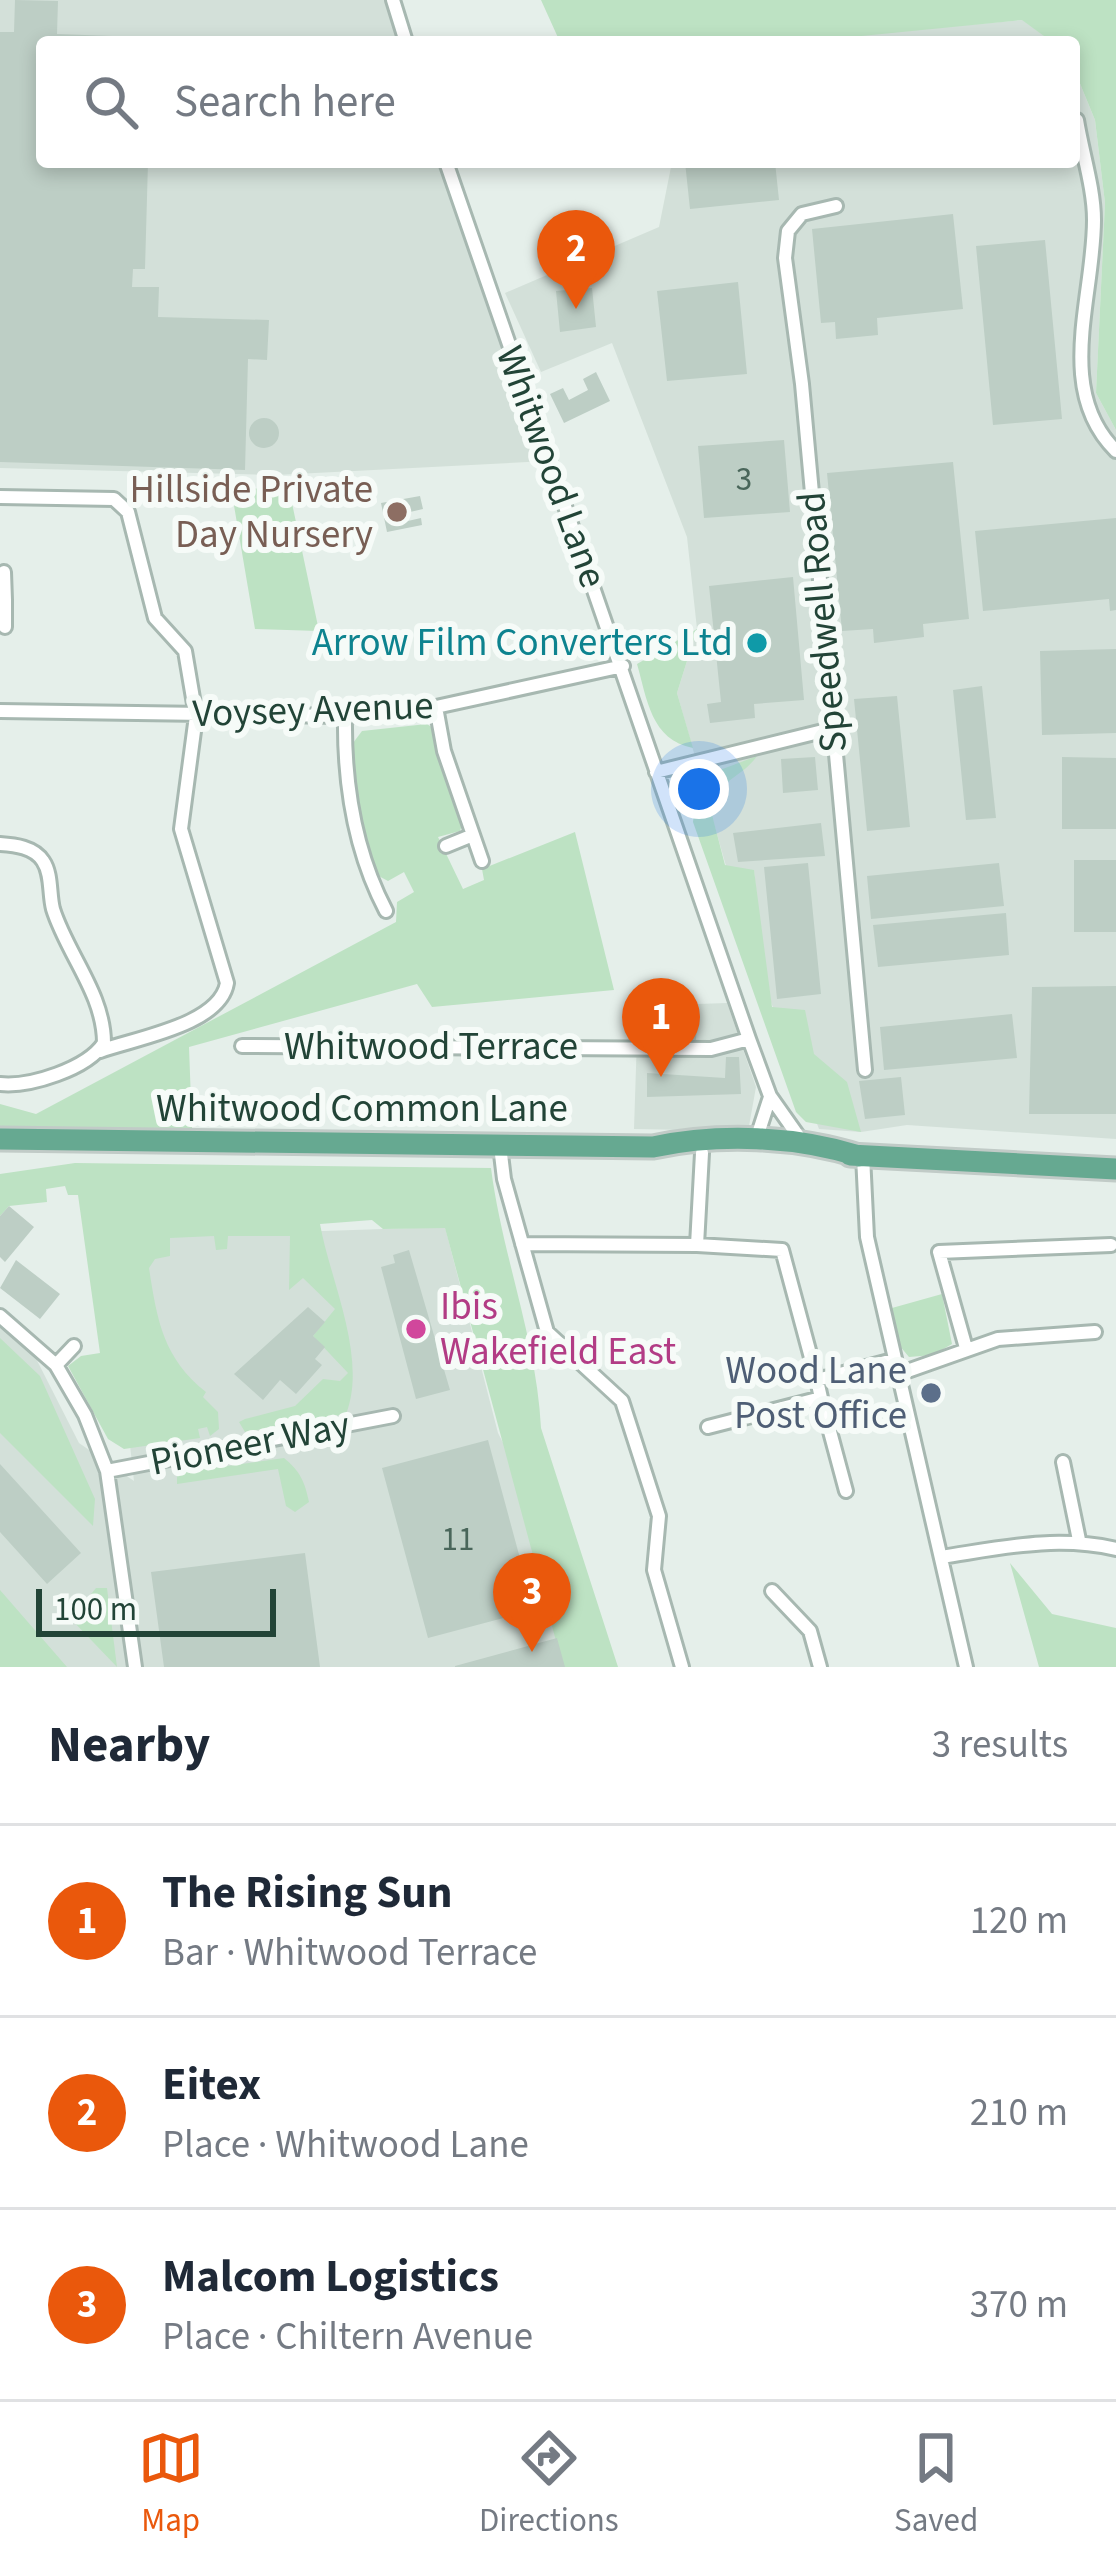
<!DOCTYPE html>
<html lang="en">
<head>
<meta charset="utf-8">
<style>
	body { margin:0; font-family:"Source Sans 3",sans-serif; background:#f6f6f7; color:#1f2937 }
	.scale { position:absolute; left:36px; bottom:30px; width:240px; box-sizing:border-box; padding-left:12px; border:6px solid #224437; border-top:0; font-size:33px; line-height:42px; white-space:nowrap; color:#224437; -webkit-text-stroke:9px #f6fbf8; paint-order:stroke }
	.you { position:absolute; left:699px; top:789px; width:42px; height:42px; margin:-30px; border:9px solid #fff; border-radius:50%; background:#1a73e8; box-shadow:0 0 0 18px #1a73e833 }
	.badge { display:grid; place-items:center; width:78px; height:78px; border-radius:50%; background:#ea580c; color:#fff; font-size:39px; font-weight:700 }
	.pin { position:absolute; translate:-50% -99px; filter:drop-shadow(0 3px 6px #0008) }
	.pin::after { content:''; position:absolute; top:63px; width:42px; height:36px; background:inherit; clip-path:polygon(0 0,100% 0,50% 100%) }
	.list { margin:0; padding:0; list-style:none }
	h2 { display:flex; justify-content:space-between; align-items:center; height:156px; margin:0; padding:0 48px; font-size:51px }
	h2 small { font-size:39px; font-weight:400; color:#747a83 }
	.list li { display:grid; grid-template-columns:78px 1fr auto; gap:36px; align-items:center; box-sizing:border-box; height:192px; padding:0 48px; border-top:3px solid #e0e1e3 }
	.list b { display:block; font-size:45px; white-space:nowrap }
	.list p { margin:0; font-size:39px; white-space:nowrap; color:#747a83 }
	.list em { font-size:39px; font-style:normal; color:#747a83 }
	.icon { flex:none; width:66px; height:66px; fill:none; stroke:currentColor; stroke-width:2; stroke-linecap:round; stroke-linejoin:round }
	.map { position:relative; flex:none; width:1116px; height:1667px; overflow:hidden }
	.search { position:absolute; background:#fff; box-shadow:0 6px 18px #0003; left:36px; right:36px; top:36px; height:132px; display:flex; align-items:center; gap:30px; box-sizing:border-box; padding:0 42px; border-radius:12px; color:#747a83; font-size:45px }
	.sheet { height:732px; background:#fff }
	nav { display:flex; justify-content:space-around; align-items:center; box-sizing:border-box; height:168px; border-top:3px solid #e0e1e3; background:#fff; font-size:33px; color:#747a83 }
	nav a { display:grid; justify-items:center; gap:6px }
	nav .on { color:#ea580c }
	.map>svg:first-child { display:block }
	.built { fill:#d3e0d9 }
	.green { fill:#bde2c3 }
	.building { fill:#bdcec5 }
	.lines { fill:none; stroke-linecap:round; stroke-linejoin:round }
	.minor-casing { stroke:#a7b8b1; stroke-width:18 }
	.primary-casing { stroke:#c1cbc7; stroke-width:27 }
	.minor { stroke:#fff; stroke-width:12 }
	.primary { stroke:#66a991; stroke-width:21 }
	.education-dot { fill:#8d6e63; stroke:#f6fbf8; stroke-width:4.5 }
	.culture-dot { fill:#0f9aa8; stroke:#f6fbf8; stroke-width:4.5 }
	.hotel-dot { fill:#d1479c; stroke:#f6fbf8; stroke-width:4.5 }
	.service-dot { fill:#5c6f8a; stroke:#f6fbf8; stroke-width:4.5 }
	.labels { text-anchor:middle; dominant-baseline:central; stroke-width:12; stroke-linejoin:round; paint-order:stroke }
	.number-label { font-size:33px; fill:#49665a }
	.street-label { font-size:39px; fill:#224437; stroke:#f6fbf8 }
	.education-label { font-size:39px; fill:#785e54; stroke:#f6fbf8; text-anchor:end }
	.culture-label { font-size:39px; fill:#0d838f; stroke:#f6fbf8; text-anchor:end }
	.hotel-label { font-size:39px; fill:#b23c85; stroke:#f6fbf8; text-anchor:start }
	.service-label { font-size:39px; fill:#4e5e75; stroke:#f6fbf8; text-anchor:end }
</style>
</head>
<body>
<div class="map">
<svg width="1116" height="1667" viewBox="0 0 1116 1667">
	<rect width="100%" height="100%" fill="#e5efea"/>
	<path class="built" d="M0,0H393L406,42H42V162H446L547,461L276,475L0,468Z
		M1023,20L1052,42H801L802,39Z
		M1074,69L1095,120L1105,203L1096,393L1116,430V1139L907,1125L861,1132L819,1129L766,989L754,871L726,866L677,693L697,629L687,537L612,343L541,372L505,293L659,227L672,162H1074Z
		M727,1003L756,1087L749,1126L743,1131L634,1129L638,1006Z
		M445,1227L498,1433L618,1667H0V1309L21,1329L79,1443L134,1481L107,1238Z"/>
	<path class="green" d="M541,0H1116V430L1096,393L1105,203L1095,120L1074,69V42H1052L1022,20L801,42H560Z
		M231,488L289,489L319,631L255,629Z
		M697,629L677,693L693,748C651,740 647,699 637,664Z
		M427,724L433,728L464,819L460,831L438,837L463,889L484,880L482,869L575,832L614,990L432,1007L417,984L189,1047L192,1128L0,1132V1104L36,1114L396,922L397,902L414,892L404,872L388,881L373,873L355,807L350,747L362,731Z
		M757,756C743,776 719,782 709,803L725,865L754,870L772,1007L805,1010L814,1054L847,1082L861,1132L806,1122L796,1112L693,822L697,789L720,770Z
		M75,1163L491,1168C502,1255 537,1341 541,1428L618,1667H563L445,1228L383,1229L372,1220L320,1224C330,1280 368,1358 346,1414L245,1432L239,1422L245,1419L295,1406L323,1379L340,1381L348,1373L313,1336L335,1309L303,1278L289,1290L290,1236H228L227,1249L216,1250L214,1236L170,1238V1256L155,1259L149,1268C157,1320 163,1358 206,1392L203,1397L218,1412L219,1429L210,1436L207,1427L198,1429L200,1438L124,1449L108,1439L68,1366L81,1356L100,1353L78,1195H68L65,1186L46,1189L47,1202L9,1206L0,1216V1174Z
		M942,1294L952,1344L933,1355L909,1357L899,1345L892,1308Z
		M0,1338L40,1376L95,1499L93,1526L0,1433Z
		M284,1458C300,1471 305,1482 309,1502L295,1512L286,1506L278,1469L177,1484V1473Z
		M1010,1563L1052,1614L1116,1628V1667H1039Z
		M96,1588H107L117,1667L71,1619Z
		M0,1590L67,1667H0Z"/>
	<path class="building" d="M15,0L58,1L57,34L140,37V42H42V162H148L145,269H133L132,287H159L158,317L269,320L267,360L248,359L245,470L0,462V32H14Z
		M685,162H775L779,200L690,209Z
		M953,214L963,309L877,318L878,335L836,339L835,322L821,323L812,229Z
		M1045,240L1062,419L993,425L976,246Z
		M738,282L747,374L667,381L657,291Z
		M592,288L596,327L560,332L556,291Z
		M596,372L610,401L564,423L550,394L563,388L569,400L588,390L583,379Z
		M249 433a15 15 0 1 1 30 0a15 15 0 1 1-30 0Z
		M784,440L790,512L704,518L698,446Z
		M953,462L969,619L923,624L924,637L874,643L873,629L842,631L827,473Z
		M420,496L423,509L397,515L399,523L421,518L422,525L387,532L381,503Z
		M1116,518V610L1110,611L1109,599L983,611L975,531Z
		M793,577L804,700L754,704L755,718L710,723L707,704L721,702L709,586Z
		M1116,649V733L1042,735L1040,651Z
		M982,686L996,818L966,820L953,690Z
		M897,696L910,827L867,831L854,699Z
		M815,757L818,790L783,793L781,759Z
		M1062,757L1116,758V829H1062Z
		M821,823L825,856L738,862L733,833Z
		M1074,860H1116V932H1074Z
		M808,863L821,994L777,999L764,867Z
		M999,863L1004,906L871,919L867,876Z
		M1006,913L1009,955L878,967L873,925Z
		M1116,986V1114H1029L1032,987Z
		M1012,1014L1017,1058L884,1070L880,1027Z
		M659,1016L697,1017L696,1040L651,1035V1022H659Z
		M726,1057H739L741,1094L647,1097V1073L725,1078Z
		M901,1077L905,1115L865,1119L859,1081Z
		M9,1206L34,1227L5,1262L0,1257V1216Z
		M409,1250L450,1390L416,1399L381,1267L395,1263L393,1255Z
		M16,1260L60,1294L40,1319L0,1288Z
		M308,1307L325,1322L313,1336L325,1347L315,1359L322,1365L296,1394L280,1380L263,1400L234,1374Z
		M488,1440L534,1610L428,1638L382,1468Z
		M0,1464L81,1553L47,1584L0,1532Z
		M305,1553L320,1667H164L151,1572Z
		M557,1638L565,1667H455V1666Z"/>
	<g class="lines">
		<defs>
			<path id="minor" d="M393,0L406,42
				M1077,120C1082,152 1094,188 1094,220C1094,297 1054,390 1116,451
				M446,162L749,1039L770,1096L801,1140
				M836,206L802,214L788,231L785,258L802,384L865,1070
				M0,497L114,499L128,512L155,618L185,651L196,716L181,829L227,983C220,1025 136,1038 100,1051
				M0,600H5L4,572
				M5,600V627
				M436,707L444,751L482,861
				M0,711L345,716L436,707L623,666
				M345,716C344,782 355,852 386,911
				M656,772L831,729
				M0,844C15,845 34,847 43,861C52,874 49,894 53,909C67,954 104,994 104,1043C87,1069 30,1087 0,1084
				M446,846L473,835
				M242,1046L711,1049L749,1039
				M756,1140L770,1097
				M500,1146L504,1179L547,1332L622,1401L659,1516L654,1570L682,1667
				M863,1156L867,1237L966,1667
				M522,1244L697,1245L702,1153
				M697,1245L782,1250L817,1380L893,1360
				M0,1316L56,1365L74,1346
				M966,1348L939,1252L1111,1245
				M56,1365L85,1415L107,1471L393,1416
				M896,1375L998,1339L1095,1332
				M821,1398L846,1491
				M708,1427L821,1398L817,1380
				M1063,1462L1079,1540
				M107,1471L135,1667
				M941,1557C1001,1548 1055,1535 1116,1549
				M772,1591L810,1631L820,1667"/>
			<path id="primary" d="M0,1139L653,1147C719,1133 796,1136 859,1156
				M850,1155L1116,1169"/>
		</defs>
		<use href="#minor" class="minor-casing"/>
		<use href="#primary" class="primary-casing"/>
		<use href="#minor" class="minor"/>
		<use href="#primary" class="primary"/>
	</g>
	<circle class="education-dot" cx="397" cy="512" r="12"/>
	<circle class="culture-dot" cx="757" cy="643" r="12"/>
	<circle class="hotel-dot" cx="416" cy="1329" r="12"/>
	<circle class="service-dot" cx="931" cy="1393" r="12"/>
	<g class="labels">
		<g class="number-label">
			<text x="744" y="479">3</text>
			<text x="458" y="1539">11</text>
		</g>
		<g class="street-label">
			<text transform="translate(551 467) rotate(70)">Whitwood Lane</text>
			<text transform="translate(823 622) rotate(-95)">Speedwell Road</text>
			<text transform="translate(313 710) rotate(-2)">Voysey Avenue</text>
			<text x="431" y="1047">Whitwood Terrace</text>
			<text x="362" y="1109">Whitwood Common Lane</text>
			<text transform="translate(250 1444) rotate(-11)">Pioneer Way</text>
		</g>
		<g class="education-label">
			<text x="373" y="490">Hillside Private<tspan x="373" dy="45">Day Nursery</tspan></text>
		</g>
		<g class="culture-label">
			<text x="733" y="643">Arrow Film Converters Ltd</text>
		</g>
		<g class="hotel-label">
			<text x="440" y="1307">Ibis<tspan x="440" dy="45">Wakefield East</tspan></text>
		</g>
		<g class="service-label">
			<text x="907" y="1371">Wood Lane<tspan x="907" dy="45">Post Office</tspan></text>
		</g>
	</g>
</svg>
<div class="scale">100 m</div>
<div class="you"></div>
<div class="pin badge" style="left:661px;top:1077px">1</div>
<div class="pin badge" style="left:576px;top:309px">2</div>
<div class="pin badge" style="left:532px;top:1652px">3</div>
<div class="search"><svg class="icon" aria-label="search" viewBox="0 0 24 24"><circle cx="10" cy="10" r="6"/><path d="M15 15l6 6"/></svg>Search here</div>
</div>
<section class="sheet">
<h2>Nearby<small>3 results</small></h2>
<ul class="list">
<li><span class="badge">1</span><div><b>The Rising Sun</b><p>Bar · Whitwood Terrace</p></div><em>120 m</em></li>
<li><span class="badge">2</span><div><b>Eitex</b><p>Place · Whitwood Lane</p></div><em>210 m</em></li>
<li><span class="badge">3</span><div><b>Malcom Logistics</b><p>Place · Chiltern Avenue</p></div><em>370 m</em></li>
</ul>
</section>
<nav>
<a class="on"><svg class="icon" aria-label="map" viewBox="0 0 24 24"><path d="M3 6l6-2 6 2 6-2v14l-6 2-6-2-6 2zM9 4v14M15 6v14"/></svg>Map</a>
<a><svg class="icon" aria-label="directions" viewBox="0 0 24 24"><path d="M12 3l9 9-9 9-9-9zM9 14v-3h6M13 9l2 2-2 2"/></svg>Directions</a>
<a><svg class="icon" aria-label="saved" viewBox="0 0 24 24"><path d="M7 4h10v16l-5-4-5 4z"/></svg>Saved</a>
</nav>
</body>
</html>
